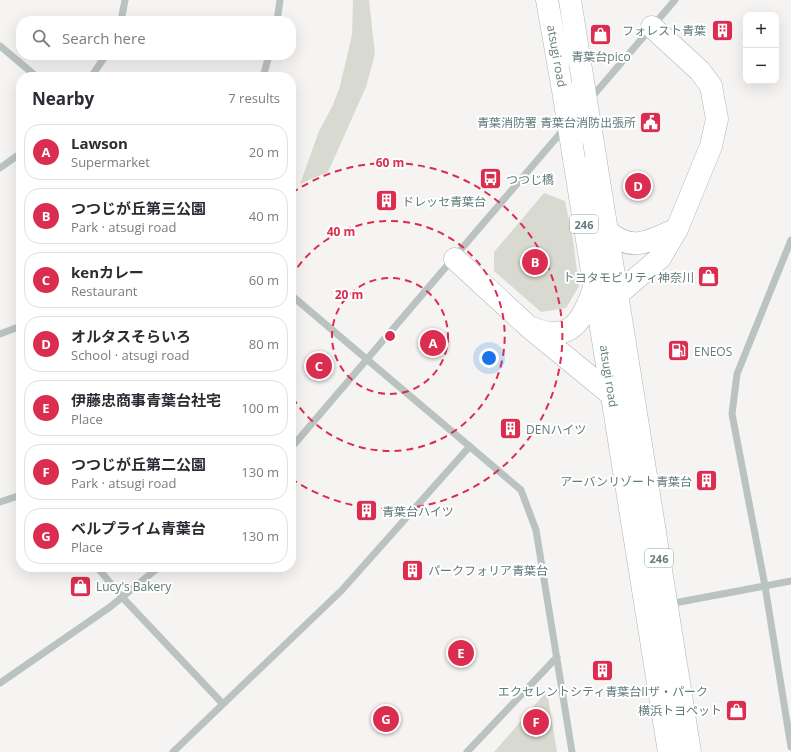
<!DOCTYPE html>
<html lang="en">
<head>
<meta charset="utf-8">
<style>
	body { margin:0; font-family:"Open Sans","Noto Sans JP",sans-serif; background:#f7f7f7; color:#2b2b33 }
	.controls { position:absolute; right:12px; top:12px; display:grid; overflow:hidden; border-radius:8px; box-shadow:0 4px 16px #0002 }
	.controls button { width:36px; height:36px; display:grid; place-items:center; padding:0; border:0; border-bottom:1px solid #e1e1e2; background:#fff; color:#2b2b33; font:20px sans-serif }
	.you { position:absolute; left:489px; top:358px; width:14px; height:14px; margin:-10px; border:3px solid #fff; border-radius:50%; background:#1a73e8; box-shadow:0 0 0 6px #1a73e833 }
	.badge { display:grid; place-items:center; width:26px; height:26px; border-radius:50%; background:#db2d50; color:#fff; font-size:13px; font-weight:700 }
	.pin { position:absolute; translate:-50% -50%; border:2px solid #fff; box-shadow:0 1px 4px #0006 }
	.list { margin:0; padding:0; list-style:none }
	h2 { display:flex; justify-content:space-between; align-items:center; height:52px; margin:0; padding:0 16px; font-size:17px }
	h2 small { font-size:13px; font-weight:400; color:#7c7c81 }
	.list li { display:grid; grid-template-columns:26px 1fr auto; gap:12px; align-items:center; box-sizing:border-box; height:56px; margin:0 8px 8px; padding:0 8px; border:1px solid #e1e1e2; border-radius:16px }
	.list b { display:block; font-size:15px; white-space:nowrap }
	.list p { margin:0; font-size:13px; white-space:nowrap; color:#7c7c81 }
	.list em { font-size:13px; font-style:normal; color:#7c7c81 }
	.icon { flex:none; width:22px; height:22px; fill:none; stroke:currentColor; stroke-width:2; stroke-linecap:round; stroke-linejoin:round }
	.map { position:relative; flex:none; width:791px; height:752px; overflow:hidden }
	.search { position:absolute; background:#fff; box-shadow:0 4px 16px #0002; left:16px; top:16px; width:280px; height:44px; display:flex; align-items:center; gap:10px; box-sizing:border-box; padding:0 14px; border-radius:16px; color:#7c7c81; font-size:15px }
	.panel { position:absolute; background:#fff; box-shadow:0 4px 16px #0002; left:16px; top:72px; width:280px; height:500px; border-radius:16px }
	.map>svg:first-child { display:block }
	.green { fill:#d8dad1 }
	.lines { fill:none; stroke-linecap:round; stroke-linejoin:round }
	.highway-casing { stroke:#aeb6b6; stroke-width:23 }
	.minor { stroke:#bac2c2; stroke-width:7 }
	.highway { stroke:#fff; stroke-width:22 }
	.highway-bridge-casing { stroke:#aeb6b6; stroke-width:23; stroke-linecap:butt }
	.highway-bridge { stroke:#fff; stroke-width:22 }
	.ring { fill:none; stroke:#db2d50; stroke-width:2; stroke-dasharray:7 5 }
	.labels { text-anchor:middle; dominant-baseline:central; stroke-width:4; stroke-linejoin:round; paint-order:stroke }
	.shield { fill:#fff; stroke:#91a3a3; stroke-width:1 }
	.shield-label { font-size:11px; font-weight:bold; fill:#627b7c }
	.poi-label { font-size:12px; fill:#627b7c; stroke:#fff; text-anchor:start }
	.street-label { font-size:12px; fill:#627b7c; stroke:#fff }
	.centre { fill:#db2d50; stroke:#fff; stroke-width:2 }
	.ring-label { font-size:12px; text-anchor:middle; font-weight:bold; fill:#db2d50; stroke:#fff; stroke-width:4; stroke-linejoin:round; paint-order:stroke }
</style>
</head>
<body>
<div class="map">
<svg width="791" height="752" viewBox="0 0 791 752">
	<rect width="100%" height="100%" fill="#f5f4f2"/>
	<path class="green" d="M353,0H369L375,54L366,87L328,172L300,184L319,131L333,105L340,86L352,35Z
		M544,193L565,201L573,240L579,286L566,308L541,312L494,271V252Z
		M547,691L557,752H494Z"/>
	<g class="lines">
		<defs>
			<path id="highway" d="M547,0L563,90
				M570,0L580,63
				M592,137L690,752
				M574,159L669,752
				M607,231C632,253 650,241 677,229
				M455,259L529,327L612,395
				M617,295L660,258L677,229L711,146L717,119L711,86L700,71L652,27
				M532,328C570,344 583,321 594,288"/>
		</defs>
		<use href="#highway" class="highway-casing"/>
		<path class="minor" d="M121,21L125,0
			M277,21L280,0
			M0,46L37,77
			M91,77L106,55
			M263,77L269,55
			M591,98L675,0
			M0,168L21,153
			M791,240L737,374L732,414L765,586L791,747
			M291,295L521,490L536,530L572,752
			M0,334L21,326
			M291,448L564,129
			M0,502L21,495
			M97,567L122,597L222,703
			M669,604L791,581
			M0,683L110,607L159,567
			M173,752L342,590L470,446
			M467,752L557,657"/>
		<use href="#highway" class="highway"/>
		<defs>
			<path id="highway-bridge" d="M580,63L592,137
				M563,90L574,159"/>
		</defs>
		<use href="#highway-bridge" class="highway-bridge-casing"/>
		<use href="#highway-bridge" class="highway-bridge"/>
	</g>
	<g class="ring">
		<circle cx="390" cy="336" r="58"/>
		<path d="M291 277A115 115 0 1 1 291 395"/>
		<path d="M292 193A173 173 0 1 1 292 479"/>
	</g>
	<defs>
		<symbol id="building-square" viewBox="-11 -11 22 22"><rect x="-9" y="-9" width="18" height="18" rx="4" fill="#db2d50" stroke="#fff"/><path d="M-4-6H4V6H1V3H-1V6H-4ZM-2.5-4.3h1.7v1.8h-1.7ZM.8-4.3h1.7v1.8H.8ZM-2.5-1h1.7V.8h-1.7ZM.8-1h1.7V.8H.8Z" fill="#fff"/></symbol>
		<symbol id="shop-square" viewBox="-11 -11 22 22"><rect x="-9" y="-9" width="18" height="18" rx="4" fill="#db2d50" stroke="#fff"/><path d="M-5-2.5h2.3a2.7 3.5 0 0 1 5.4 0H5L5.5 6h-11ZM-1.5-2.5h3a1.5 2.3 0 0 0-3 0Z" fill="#fff"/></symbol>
		<symbol id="civic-square" viewBox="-11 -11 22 22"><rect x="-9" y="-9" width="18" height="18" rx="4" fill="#db2d50" stroke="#fff"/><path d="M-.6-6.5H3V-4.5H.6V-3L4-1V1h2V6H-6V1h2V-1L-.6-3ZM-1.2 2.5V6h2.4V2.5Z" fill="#fff"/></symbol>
		<symbol id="bus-square" viewBox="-11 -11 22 22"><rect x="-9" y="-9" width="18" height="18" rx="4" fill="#db2d50" stroke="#fff"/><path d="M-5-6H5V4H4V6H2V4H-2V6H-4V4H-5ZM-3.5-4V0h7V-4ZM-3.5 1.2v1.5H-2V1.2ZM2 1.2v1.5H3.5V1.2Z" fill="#fff"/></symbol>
		<symbol id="fuel-square" viewBox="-11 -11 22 22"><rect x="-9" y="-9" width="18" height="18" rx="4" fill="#db2d50" stroke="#fff"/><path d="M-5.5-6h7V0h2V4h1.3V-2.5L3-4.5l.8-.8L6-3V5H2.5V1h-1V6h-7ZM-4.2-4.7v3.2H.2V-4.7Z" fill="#fff"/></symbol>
	</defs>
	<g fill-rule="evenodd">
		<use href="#building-square" x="710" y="18" width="25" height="25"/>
		<use href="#shop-square" x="588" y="22" width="25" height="25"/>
		<use href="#civic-square" x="638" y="110" width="25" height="25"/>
		<use href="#bus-square" x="478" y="166" width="25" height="25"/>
		<use href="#building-square" x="374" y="188" width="25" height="25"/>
		<use href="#shop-square" x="696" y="264" width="25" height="25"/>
		<use href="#fuel-square" x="666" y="338" width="25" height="25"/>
		<use href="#building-square" x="498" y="416" width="25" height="25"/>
		<use href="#building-square" x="694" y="468" width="25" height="25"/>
		<use href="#building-square" x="354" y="498" width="25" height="25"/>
		<use href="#building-square" x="400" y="558" width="25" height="25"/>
		<use href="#shop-square" x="68" y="574" width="25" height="25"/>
		<use href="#building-square" x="590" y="658" width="25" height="25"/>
		<use href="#shop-square" x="724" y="698" width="25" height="25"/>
	</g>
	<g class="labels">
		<g class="shield">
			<rect x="570" y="215" width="28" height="18" rx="3"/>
			<rect x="645" y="549" width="28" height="18" rx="3"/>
		</g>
		<g class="shield-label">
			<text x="584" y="224">246</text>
			<text x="659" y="558">246</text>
		</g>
		<g class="poi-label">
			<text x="706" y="30" text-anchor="end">フォレスト青葉</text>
			<text x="601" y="56" text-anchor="middle">青葉台pico</text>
			<text x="636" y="122" text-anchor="end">青葉消防署 青葉台消防出張所</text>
			<text x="506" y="179">つつじ橋</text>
			<text x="402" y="201">ドレッセ青葉台</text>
			<text x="694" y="277" text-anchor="end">トヨタモビリティ神奈川</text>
			<text x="694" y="351">ENEOS</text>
			<text x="526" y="429">DENハイツ</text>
			<text x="692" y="481" text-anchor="end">アーバンリゾート青葉台</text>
			<text x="382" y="511">青葉台ハイツ</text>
			<text x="428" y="570">パークフォリア青葉台</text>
			<text x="96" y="586">Lucy's Bakery</text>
			<text x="603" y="691" text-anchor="middle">エクセレントシティ青葉台IIザ・パーク</text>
			<text x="722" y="710" text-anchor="end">横浜トヨペット</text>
		</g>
		<g class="street-label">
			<text transform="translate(557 56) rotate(80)">atsugi road</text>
			<text transform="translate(609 376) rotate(81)">atsugi road</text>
		</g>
	</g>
	<circle cx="390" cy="336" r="6" class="centre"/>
	<g class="ring-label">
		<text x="390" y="167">60 m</text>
		<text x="341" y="236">40 m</text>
		<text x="349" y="299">20 m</text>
	</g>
</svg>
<div class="controls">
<button>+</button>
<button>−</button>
</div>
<div class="you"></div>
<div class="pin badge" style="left:433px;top:343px">A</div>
<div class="pin badge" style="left:535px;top:262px">B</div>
<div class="pin badge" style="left:319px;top:366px">C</div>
<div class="pin badge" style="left:638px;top:186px">D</div>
<div class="pin badge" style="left:461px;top:653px">E</div>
<div class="pin badge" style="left:536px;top:722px">F</div>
<div class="pin badge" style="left:386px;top:719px">G</div>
<div class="search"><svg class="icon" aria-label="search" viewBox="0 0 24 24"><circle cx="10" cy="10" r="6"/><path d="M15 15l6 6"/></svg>Search here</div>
<section class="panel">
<h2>Nearby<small>7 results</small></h2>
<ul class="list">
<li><span class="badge">A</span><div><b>Lawson</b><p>Supermarket</p></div><em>20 m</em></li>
<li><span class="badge">B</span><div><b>つつじが丘第三公園</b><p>Park · atsugi road</p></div><em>40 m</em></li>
<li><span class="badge">C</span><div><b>kenカレー</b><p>Restaurant</p></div><em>60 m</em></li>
<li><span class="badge">D</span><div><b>オルタスそらいろ</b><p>School · atsugi road</p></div><em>80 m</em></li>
<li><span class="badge">E</span><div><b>伊藤忠商事青葉台社宅</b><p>Place</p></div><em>100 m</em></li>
<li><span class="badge">F</span><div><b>つつじが丘第二公園</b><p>Park · atsugi road</p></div><em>130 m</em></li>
<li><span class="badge">G</span><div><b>ベルプライム青葉台</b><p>Place</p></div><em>130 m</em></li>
</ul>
</section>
</div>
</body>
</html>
